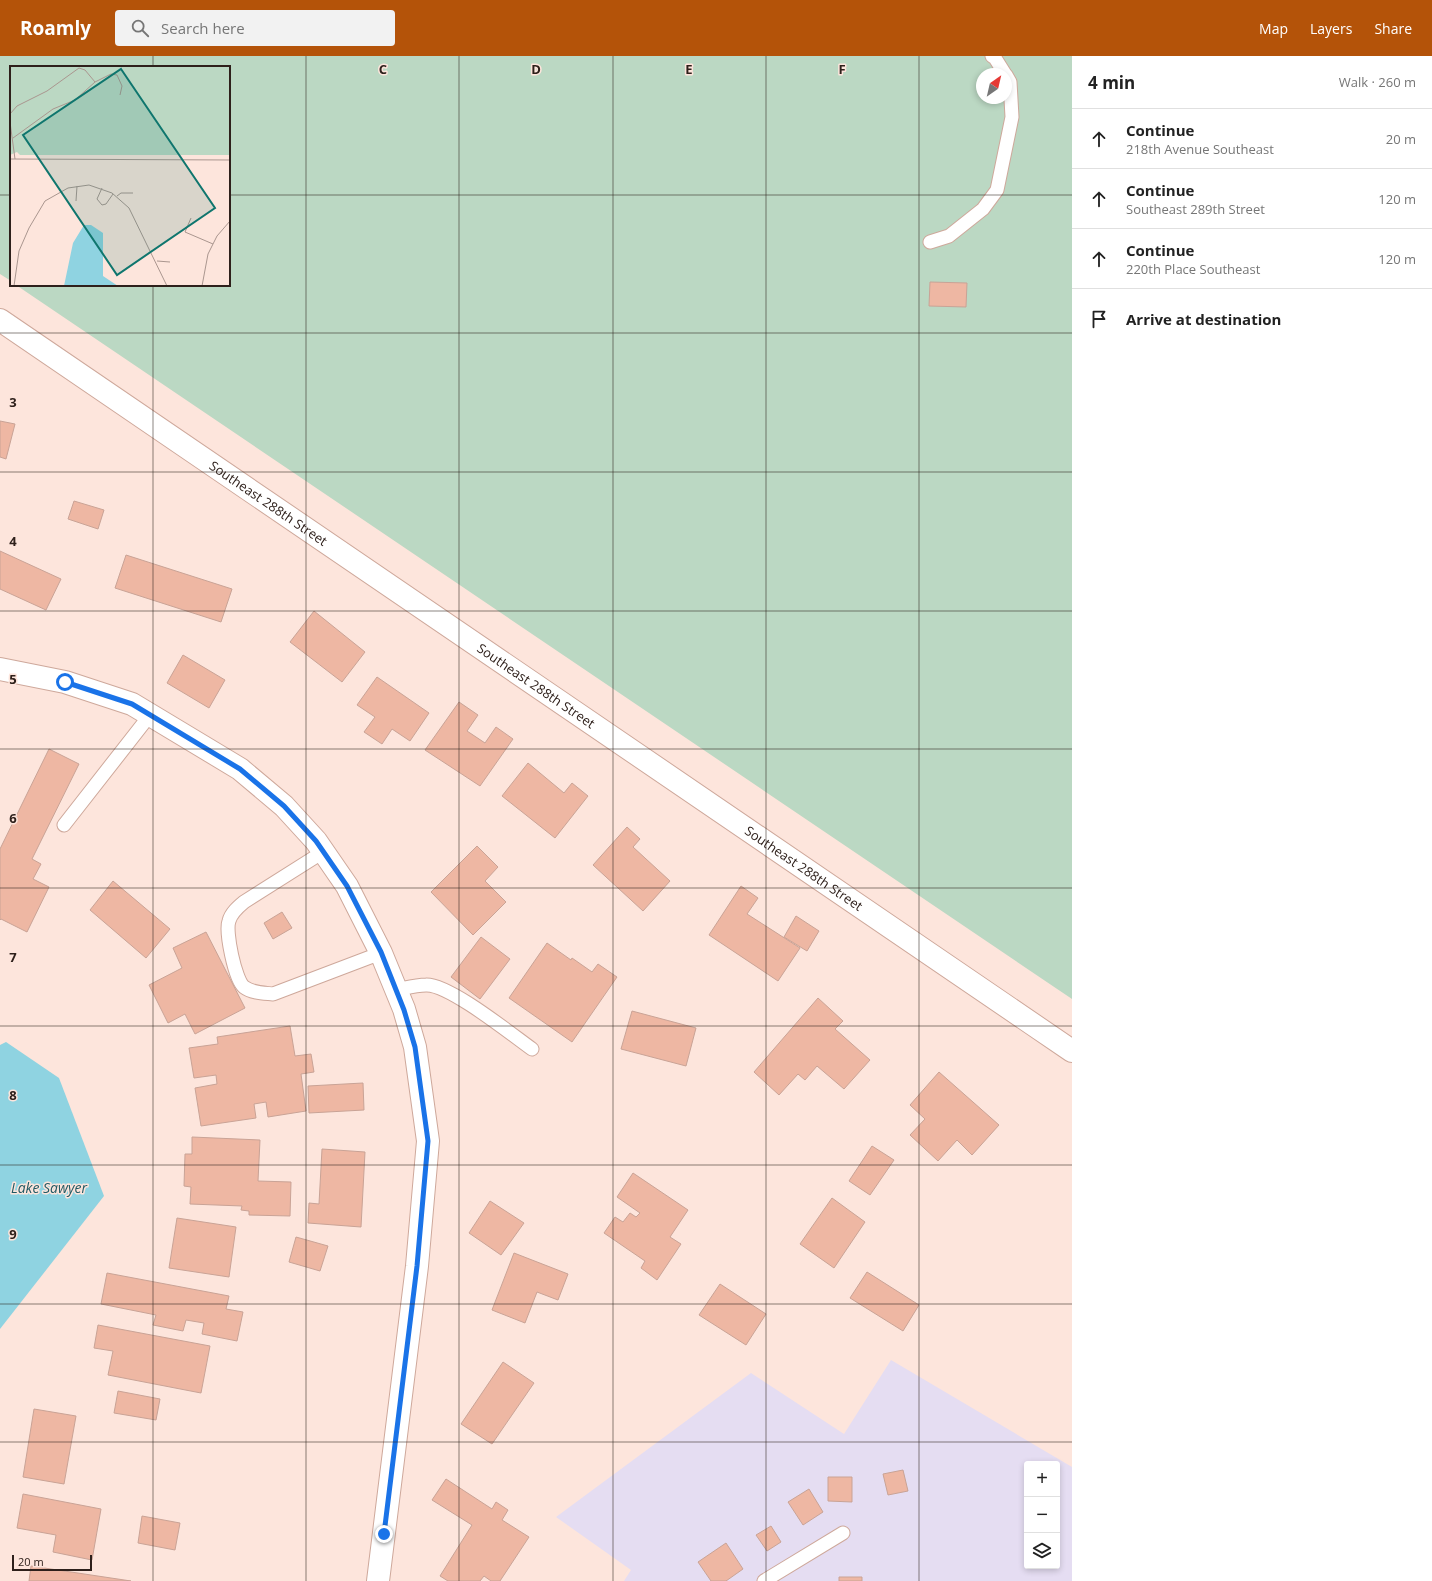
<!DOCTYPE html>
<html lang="en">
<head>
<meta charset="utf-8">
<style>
	body { margin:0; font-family:"Open Sans",sans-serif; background:#f2f2f2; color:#222 }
	.controls { position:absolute; right:12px; bottom:12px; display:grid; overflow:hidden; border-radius:4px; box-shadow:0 2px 6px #0003 }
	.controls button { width:36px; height:36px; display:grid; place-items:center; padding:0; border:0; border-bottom:1px solid #e0e0e0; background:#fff; color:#222; font:20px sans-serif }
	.compass { position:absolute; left:976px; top:12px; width:36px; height:36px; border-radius:50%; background:#fff; box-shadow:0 2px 6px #0003; rotate:34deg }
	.scale { position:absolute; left:12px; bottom:10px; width:80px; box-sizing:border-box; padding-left:4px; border:2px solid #2e201b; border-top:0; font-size:11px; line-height:14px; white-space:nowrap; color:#2e201b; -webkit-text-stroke:3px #fde5dc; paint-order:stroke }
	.stop { position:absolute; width:12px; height:12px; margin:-9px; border:3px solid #1a73e8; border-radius:50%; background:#fff }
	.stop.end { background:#1a73e8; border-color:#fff; box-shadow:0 1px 4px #0008 }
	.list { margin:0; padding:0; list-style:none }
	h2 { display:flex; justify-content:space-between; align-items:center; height:52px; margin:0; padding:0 16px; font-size:17px }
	h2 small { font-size:13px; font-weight:400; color:#767676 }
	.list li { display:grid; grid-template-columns:26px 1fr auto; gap:12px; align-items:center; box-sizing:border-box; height:60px; padding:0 16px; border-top:1px solid #e0e0e0 }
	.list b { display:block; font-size:15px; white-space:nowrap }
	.list p { margin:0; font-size:13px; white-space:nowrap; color:#767676 }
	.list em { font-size:13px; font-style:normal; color:#767676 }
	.icon { flex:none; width:22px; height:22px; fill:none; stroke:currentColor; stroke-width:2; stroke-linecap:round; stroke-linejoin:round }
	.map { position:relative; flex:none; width:1072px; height:1525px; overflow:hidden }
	header { display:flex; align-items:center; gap:24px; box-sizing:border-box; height:56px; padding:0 20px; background:#b45309; color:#fff }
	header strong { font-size:19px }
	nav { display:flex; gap:22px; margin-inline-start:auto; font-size:14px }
	.search { width:280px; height:36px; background:#f2f2f2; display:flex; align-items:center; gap:10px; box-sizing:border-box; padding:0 14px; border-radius:4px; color:#767676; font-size:15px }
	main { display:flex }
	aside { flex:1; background:#fff }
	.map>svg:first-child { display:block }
	.industrial { fill:#e5ddf2; fill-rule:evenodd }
	.green { fill:#bbd8c3; fill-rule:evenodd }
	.water { fill:#8fd3e1 }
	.building { fill:#eeb7a3; stroke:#c9a396 }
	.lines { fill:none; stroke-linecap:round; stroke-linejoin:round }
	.service-casing { stroke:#cea89b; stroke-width:15 }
	.minor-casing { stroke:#cea89b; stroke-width:24 }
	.tertiary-casing { stroke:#cea89b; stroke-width:24 }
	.service { stroke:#fff; stroke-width:13 }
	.minor { stroke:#fff; stroke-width:22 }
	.tertiary { stroke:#fff; stroke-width:22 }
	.route { stroke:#1a73e8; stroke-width:5 }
	.grid { fill:none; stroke:#2e201b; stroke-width:1; stroke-opacity:0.55 }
	.labels { text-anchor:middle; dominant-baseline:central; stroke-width:3; stroke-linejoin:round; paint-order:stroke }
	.street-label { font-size:13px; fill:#2e201b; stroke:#fde5dc }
	.water-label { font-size:14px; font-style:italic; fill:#215964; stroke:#fde5dc }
	.inset-road { fill:none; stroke:#aa968f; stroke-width:1 }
	.view { fill:#0f766e; fill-opacity:0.15; stroke:#0f766e; stroke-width:2 }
	.inset-edge { fill:none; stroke:#2e201b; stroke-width:2 }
	.grid-label { font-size:13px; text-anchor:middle; font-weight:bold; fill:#2e201b; stroke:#fde5dc; stroke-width:3; stroke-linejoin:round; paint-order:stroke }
</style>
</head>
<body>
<header>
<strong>Roamly</strong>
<div class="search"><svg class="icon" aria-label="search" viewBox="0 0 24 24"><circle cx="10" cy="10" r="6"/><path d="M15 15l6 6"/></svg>Search here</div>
<nav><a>Map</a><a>Layers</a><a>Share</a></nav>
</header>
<main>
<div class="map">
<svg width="1072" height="1525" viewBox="0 0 1072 1525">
	<rect width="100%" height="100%" fill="#fde5dc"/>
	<path class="industrial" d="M891,1304L1072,1411V1525H624L631,1514L556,1461L751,1317L844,1378ZM1027,1408H1057V1510H1027Z"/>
	<path class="green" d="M0,0H1072V943L16,229H229V11H11V225L0,218ZM982,18H1006V42H982Z"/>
	<path class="water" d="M6,986L59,1022L104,1140L0,1273V989Z"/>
	<path class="building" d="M930,226L967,227L966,251L929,250Z
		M0,365L15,368L6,403L0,401Z
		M74,445L104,454L98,473L68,463Z
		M0,495L61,523L46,554L0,533Z
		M126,499L232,533L221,566L115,532Z
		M314,555L365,596L342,626L290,586Z
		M183,599L225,624L209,652L167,627Z
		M377,621L429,657L410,685L392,673L382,688L364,676L375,661L357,649Z
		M459,646L478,659L467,675L485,687L496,671L513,683L480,730L425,694Z
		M49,693L79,708L32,803L41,808L33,823L49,831L27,876L1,863L0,864V793Z
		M528,707L564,737L572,727L588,740L555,782L502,740Z
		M627,771L640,783L633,791L670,825L643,855L593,809Z
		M477,790L498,811L485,825L506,846L473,879L431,836Z
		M113,825L170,873L146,902L90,854Z
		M741,830L758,842L747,858L800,892L778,925L709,879Z
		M282,856L292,872L273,883L264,867Z
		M796,860L819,875L807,895L784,881Z
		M206,876L245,952L195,978L185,958L168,967L149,929L182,912L173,892Z
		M481,881L510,903L480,943L451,921Z
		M547,887L571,904L572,902L592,916L598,908L617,921L572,986L509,942Z
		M818,942L843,965L835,973L870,1004L844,1033L817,1010L805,1024L798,1018L779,1039L754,1016Z
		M632,955L696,972L686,1010L621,993Z
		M290,970L295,1000L311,998L314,1016L301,1018L306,1055L268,1061L266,1046L254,1048L256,1062L201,1070L195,1032L217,1028L216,1019L194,1022L189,992L218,988L217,981Z
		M939,1016L999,1069L972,1099L957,1084L938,1105L910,1079L925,1063L910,1049Z
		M363,1027L364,1054L309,1057L308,1030Z
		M192,1081L260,1084L258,1125L291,1126L290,1160L249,1159V1155L241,1154L242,1150L190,1148L191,1131L184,1130L185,1098H192Z
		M872,1090L894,1104L870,1139L849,1125Z
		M322,1093L365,1096L361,1171L308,1167L309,1147L319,1148Z
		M633,1117L688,1154L670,1181L681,1188L657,1224L641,1212L645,1205L604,1177L615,1161L623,1166L630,1157L636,1161L640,1157L617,1141Z
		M832,1142L865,1166L834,1212L800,1188Z
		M490,1145L524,1167L501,1199L469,1177Z
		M177,1162L236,1171L229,1221L169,1212Z
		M296,1181L328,1190L320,1215L289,1206Z
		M514,1197L568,1218L558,1244L537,1236L525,1267L492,1254Z
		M867,1216L919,1249L903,1275L850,1242Z
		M107,1217L229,1240L226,1253L243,1256L237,1285L202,1278L204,1267L186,1264L183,1275L153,1269L156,1259L101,1248Z
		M720,1228L766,1258L746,1289L699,1259Z
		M98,1269L210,1290L201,1337L108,1319L113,1295L94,1292Z
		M503,1306L534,1327L492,1388L461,1368Z
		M118,1335L160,1343L156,1364L114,1357Z
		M34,1353L76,1360L64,1428L23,1421Z
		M903,1414L908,1435L888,1439L883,1418Z
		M828,1421H852V1446L828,1445Z
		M446,1423L492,1453L496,1446L508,1454L502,1464L529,1481L500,1525H491L484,1520L480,1525H448L440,1520L472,1469L432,1444Z
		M809,1433L823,1456L803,1469L788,1446Z
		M23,1438L101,1453L92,1504L53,1496L56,1479L17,1472Z
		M142,1460L180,1467L175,1494L138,1487Z
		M771,1470L781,1486L767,1495L756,1479Z
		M726,1487L743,1513L726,1525H711L698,1506Z
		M31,1510L131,1525H29Z
		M839,1521H862V1525H839Z"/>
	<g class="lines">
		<defs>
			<path id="service" d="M992,0L995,2L1005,18
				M930,186L949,180L983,153L997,134L1012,61L1010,26L1006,19
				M64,769L150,659
				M323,796L244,846C238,851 231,857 229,865C225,875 235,924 244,931C252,937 263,937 273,938L381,897
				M396,934C406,932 416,929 426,929C449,928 511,978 532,993
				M764,1525L843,1477"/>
			<path id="minor" d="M0,613L65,626L132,648L240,713L284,750L316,785L347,830L381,897L404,953L415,991L428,1085L417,1210L378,1525"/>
			<g id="tertiary">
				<path id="s1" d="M0,264L1072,995"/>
			</g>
		</defs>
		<use href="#service" class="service-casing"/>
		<use href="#minor" class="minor-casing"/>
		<use href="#tertiary" class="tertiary-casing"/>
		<use href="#service" class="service"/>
		<use href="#minor" class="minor"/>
		<use href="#tertiary" class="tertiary"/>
	</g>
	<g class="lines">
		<path class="route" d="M65,626L132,648L240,713L284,750L316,785L347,830L381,896L404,954L415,991L428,1085L417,1210L384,1478"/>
	</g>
	<path class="grid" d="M153,0V11M306,0V1525M459,0V1525M613,0V1525M766,0V1525M919,0V1525M0,139H11M229,139H1072M153,229V1525M0,277H1072M0,416H1072M0,555H1072M0,693H1072M0,832H1072M0,970H1072M0,1109H1072M0,1248H1072M0,1386H1072"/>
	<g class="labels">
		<g class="street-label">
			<text stroke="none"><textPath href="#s1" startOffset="325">Southeast 288th Street</textPath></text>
			<text stroke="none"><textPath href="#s1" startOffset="649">Southeast 288th Street</textPath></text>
			<text stroke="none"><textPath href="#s1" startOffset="973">Southeast 288th Street</textPath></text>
		</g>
		<g class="water-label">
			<text x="49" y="1131">Lake Sawyer</text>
		</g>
	</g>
	<g transform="translate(10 10)">
		<rect width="220" height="220" fill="#fde5dc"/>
		<path d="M0,0H220V89H10L7,86L0,89Z" fill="#bbd8c3"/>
		<path d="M74,159H81L93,167V210L108,220H54L63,177Z" fill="#8fd3e1"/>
		<path class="inset-road" d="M0,48L7,40L37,25L69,2L75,4L85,16M0,56L5,93M3,72L43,43L65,34L85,16L101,8L107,9L112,20L110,29M0,93L220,94M92,122L87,133L92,139L96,138L103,128M107,130L111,127H123M66,135L67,120M181,152L175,166L203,178M147,195L160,196M4,220L9,185L19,162L35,135L58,122L79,119L102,127L119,142L157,220M192,220L198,188L207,170L220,155"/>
		<path class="view" d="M111,3L205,142L107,209L13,69Z"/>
		<rect width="220" height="220" class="inset-edge"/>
	</g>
	<g class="grid-label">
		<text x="383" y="18">C</text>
		<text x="536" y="18">D</text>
		<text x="689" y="18">E</text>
		<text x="842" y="18">F</text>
		<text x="13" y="351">3</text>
		<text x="13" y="490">4</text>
		<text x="13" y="628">5</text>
		<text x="13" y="767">6</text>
		<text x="13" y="906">7</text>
		<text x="13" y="1044">8</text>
		<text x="13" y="1183">9</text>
	</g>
</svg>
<div class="controls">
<button>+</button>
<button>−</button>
<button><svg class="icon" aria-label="layers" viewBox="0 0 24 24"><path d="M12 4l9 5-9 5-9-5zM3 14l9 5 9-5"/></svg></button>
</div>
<svg class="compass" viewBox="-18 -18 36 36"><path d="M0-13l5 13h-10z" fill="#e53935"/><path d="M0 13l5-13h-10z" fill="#767676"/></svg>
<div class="scale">20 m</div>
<div class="stop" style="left:65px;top:626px"></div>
<div class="stop end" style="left:384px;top:1478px"></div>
</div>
<aside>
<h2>4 min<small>Walk · 260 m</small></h2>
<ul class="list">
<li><svg class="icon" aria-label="ahead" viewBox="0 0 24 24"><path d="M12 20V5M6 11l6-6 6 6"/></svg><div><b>Continue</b><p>218th Avenue Southeast</p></div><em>20 m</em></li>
<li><svg class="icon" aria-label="ahead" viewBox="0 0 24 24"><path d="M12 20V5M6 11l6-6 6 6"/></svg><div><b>Continue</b><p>Southeast 289th Street</p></div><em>120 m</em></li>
<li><svg class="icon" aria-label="ahead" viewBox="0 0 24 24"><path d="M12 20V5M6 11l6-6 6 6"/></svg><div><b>Continue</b><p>220th Place Southeast</p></div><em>120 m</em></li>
<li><svg class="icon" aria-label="arrive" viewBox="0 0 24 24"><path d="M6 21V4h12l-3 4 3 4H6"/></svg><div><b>Arrive at destination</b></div></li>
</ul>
</aside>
</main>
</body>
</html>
